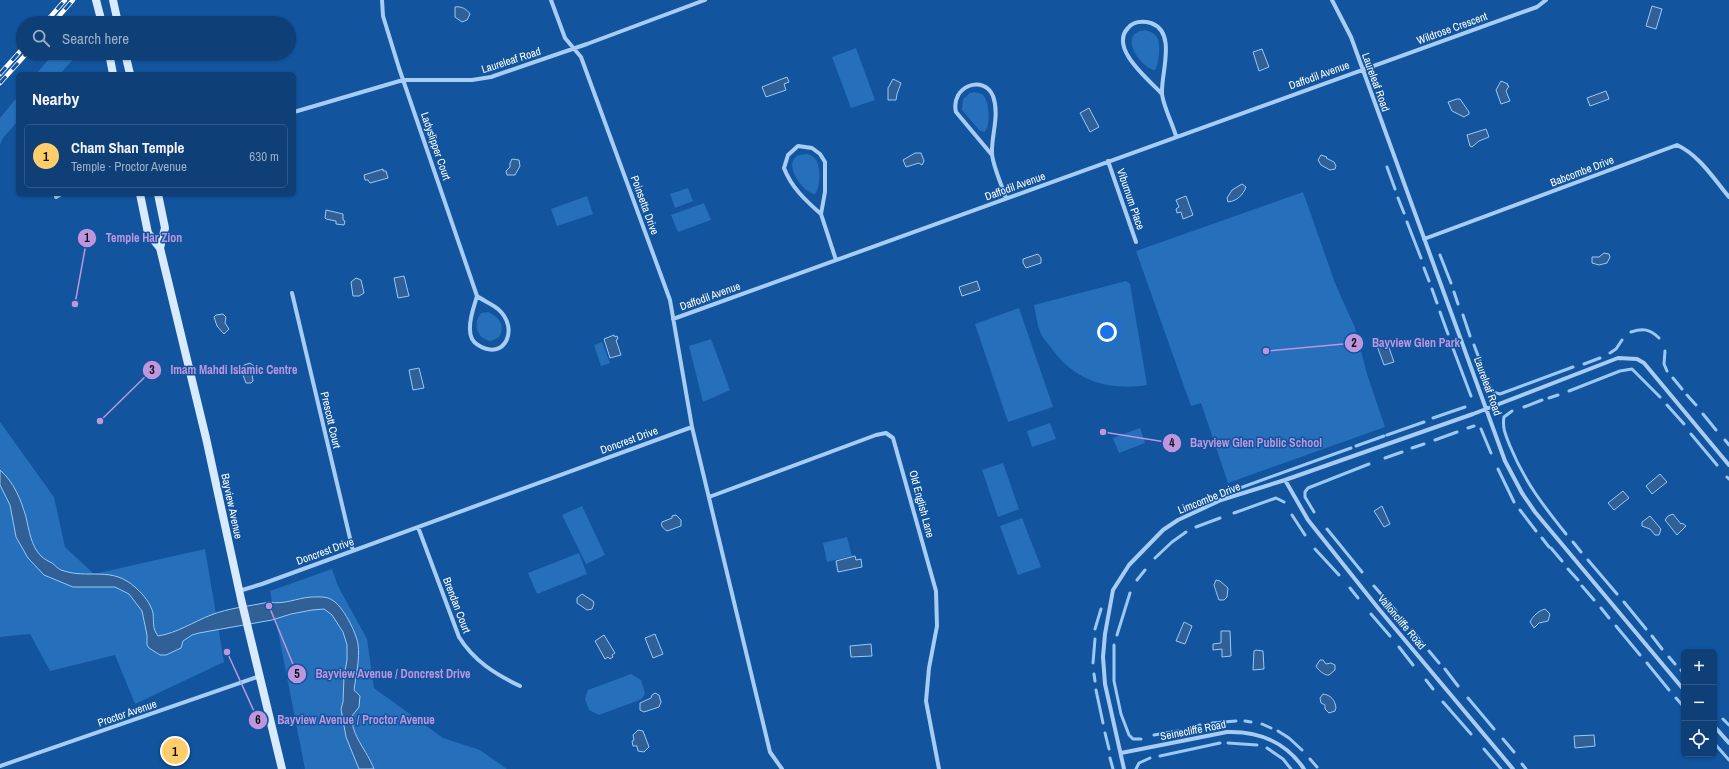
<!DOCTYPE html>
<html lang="en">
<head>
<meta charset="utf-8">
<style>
	body { margin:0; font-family:"Archivo Narrow",sans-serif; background:#17467b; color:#f1f3f6 }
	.controls { position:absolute; right:12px; bottom:12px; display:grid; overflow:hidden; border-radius:6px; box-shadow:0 1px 3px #0004 }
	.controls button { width:36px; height:36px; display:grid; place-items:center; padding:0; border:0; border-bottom:1px solid #2e5888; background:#0e3f76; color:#f1f3f6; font:20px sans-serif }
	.you { position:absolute; left:1107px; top:332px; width:14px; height:14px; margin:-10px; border:3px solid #fff; border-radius:50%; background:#1a73e8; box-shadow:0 0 0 6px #1a73e833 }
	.badge { display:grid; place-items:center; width:26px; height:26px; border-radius:50%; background:#ffce6b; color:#111; font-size:13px; font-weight:700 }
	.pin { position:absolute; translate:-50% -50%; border:2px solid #fff; box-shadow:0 1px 4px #0006 }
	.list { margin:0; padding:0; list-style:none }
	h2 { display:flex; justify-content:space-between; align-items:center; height:52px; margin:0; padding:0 16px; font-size:17px }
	h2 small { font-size:13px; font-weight:400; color:#9bafc5 }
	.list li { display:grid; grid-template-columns:26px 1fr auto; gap:12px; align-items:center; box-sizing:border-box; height:64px; margin:0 8px 8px; padding:0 8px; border:1px solid #2e5888; border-radius:6px }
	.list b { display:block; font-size:15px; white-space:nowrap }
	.list p { margin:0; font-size:13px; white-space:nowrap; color:#9bafc5 }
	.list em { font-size:13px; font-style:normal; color:#9bafc5 }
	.icon { flex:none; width:22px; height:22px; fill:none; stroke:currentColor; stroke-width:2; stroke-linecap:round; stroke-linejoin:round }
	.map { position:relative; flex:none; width:1729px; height:769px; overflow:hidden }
	.search { position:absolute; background:#0e3f76; box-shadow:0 1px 3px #0004; left:16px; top:16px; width:280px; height:44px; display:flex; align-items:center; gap:10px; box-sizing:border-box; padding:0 14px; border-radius:22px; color:#9bafc5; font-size:15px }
	.panel { position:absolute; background:#0e3f76; box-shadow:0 1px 3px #0004; left:16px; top:72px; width:280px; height:124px; border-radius:6px }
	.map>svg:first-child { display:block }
	.green { fill:#256fbb }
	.water { fill:#306095; stroke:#9ac9f7 }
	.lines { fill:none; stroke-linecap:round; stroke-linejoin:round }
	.stream { stroke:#9ac9f7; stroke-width:3 }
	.minor { stroke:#a8cdf4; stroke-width:4 }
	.secondary { stroke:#d8eafd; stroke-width:8 }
	.rail-casing { stroke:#fff; stroke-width:4.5 }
	.rail { stroke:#12549d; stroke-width:3; stroke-dasharray:9; stroke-linecap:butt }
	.labels { text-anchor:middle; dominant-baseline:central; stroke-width:3; stroke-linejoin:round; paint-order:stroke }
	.street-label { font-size:11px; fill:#fff; stroke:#12549d }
	.leader { fill:none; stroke:#bd96df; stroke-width:1.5 }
	.callout-dot { fill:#bd96df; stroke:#12549d; stroke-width:1.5 }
	.mark-label { font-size:12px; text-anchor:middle; font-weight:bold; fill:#111 }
	.callout-label { font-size:12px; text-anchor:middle; font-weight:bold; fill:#bd96df; stroke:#12549d; stroke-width:3; stroke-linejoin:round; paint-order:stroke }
</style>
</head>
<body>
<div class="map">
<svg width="1729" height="769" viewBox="0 0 1729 769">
	<rect width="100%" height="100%" fill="#12549d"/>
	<path class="green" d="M1145,30C1150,31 1154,33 1157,37C1161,44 1159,64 1155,70C1143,70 1115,34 1145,30Z
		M856,48L875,100L851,108L832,57Z
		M54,53H79L60,74H36Z
		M974,92L982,94C990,101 991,127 984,132L979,130L962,110L963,99L970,93Z
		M18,96V121L3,138L0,145V118Z
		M807,154C811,155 815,157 817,162C821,169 820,188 815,194C801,193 776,154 807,154Z
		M688,188L693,201L675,208L670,194Z
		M1303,192L1335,283L1355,328L1367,374L1385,427L1228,483L1201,403L1191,406L1136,251Z
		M587,196L593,214L557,226L551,209Z
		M704,203L711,220L678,232L671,215Z
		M1126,281L1130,284L1147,385C1109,391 1075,381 1052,349C1049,345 1044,340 1041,334C1037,325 1036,314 1034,305Z
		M1019,308L1053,407L1008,422L975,324Z
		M488,312C499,317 506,325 499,337L491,341C477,339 472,324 481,313Z
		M711,339L730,390L703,402L689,346Z
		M602,342L610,363L601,366L594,345Z
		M0,422L54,497L65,547L94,574L205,549L224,662L135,704L115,655L50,671L30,634L0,637Z
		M1050,423L1056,439L1032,447L1027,431Z
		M1140,428L1145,443L1119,453L1113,438Z
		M1003,463L1019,509L998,517L982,470Z
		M582,506L605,555L586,564L562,515Z
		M1022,518L1041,567L1018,575L1000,526Z
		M847,537L852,556L827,562L823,543Z
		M579,553L587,574L537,594L528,573Z
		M332,569L338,586L367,639L374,688L443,738L480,750L507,769H305L270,591Z
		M631,674L641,680L645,693L642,699L599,715L589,710L585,699L588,690Z"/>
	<path class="water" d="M1652,6L1662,9L1656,29L1646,26Z
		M455,7C461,6 467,9 470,14L467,20L462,22L455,17Z
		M1262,49L1269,67L1259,71L1253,52Z
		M787,77L789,82L784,84L786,90L766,97L762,87Z
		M893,79L901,83L897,94L896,100H888V88Z
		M1501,81L1508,84L1507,85L1509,86L1506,91L1510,101L1501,104L1496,90Z
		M1606,91L1609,99L1590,106L1587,98Z
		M1457,99H1460L1469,112V114L1464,117L1452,111L1448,102Z
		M1089,108L1099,127L1090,132L1080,113Z
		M1486,129L1489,137L1479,141L1472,147L1470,146L1467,135Z
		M915,153H921L924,161L922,165L919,163L906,167L903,160Z
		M1321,155L1327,157L1326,158L1334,162L1336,166L1335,169L1330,170L1321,165L1318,160Z
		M512,159L519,160L520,166L515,175H507L506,171L510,167V163Z
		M383,169V171H386L388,178L370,183L368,180H365L364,175Z
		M1242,184L1246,187C1243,195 1237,201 1228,202L1227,198L1232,190Z
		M1186,196L1193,215L1183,219L1181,212L1177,213L1176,209L1179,207L1176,200Z
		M326,210L343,214V220L345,221L344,225L336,224V221L326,219L325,218Z
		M1604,253L1609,254L1610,257L1607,263L1599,265L1592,263V257H1599Z
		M1038,254L1041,258V263L1026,268L1023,263V259Z
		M404,276L409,296L398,298L394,278Z
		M356,278L361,280L364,293L359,296H353L351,282Z
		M977,281L980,290L962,296L959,287Z
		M223,314L226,317L225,323L229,329L224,334L217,326L214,317L216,315Z
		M614,335L615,337L617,336L618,339L616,340L621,355L610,358L604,339Z
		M1387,342L1394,362L1384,365L1377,346Z
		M250,363L255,367L252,374L253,381L251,383H246L241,370L244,365Z
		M419,368L424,388L413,390L409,370Z
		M0,470C14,482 21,500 26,517C29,530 31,546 41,556C44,559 48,561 52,563C55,565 57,568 61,570C88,580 112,565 136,588C143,594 151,604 153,613C154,622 152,628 158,636C177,633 193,622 211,615C228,608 251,606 269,602C284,605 297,598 311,597C317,597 327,596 332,600C343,606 356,632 358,644C360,659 356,675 354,690L360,696L359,707L352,716C351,736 367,750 374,769H359L346,737L341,709L343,702L344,677L347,660V645L343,632L332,615L324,609L312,610L291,614L272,620L199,633L192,635L183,641L181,648L166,655H160L149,648L147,645V635L142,611L129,594L115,587H73L44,575L28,558L16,537L10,505L0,485Z
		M1660,474L1667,482L1652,494L1646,486Z
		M1623,491L1629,498L1614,510L1608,503Z
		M1382,506L1390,524L1384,527L1374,511Z
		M1673,514L1681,524L1682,523L1686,526L1677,535L1665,520L1668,516Z
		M676,515L681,520V526L667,531C664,529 660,526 662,522L672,518V516Z
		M1650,516L1661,529L1659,535H1655L1650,529L1642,526V522Z
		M855,556L856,560L861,559L862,567L838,572L836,561Z
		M1216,580L1220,581L1228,588L1227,597L1224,600H1219C1218,598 1215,588 1214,585Z
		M582,594L593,601L594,604L592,609L587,610L577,603V598Z
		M1545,609L1550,614L1548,621L1539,623L1534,628L1530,622C1533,616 1538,611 1545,609Z
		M1184,622L1192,626L1185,644L1176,641Z
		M1221,631H1230L1231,656L1222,657V649L1213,650V644L1221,643Z
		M655,634L663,654L653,658L645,638Z
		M604,635L615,653L612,655L613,657L610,659L608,657L605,659L595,641Z
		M871,644L872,656L851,657L850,646Z
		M1256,650L1263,651L1264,669L1253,670L1254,651Z
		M1320,660H1323L1326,664L1331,663L1335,665V670L1329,675C1325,676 1318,670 1316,666Z
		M655,693L659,695L661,702L659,707L644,712L640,710V703L651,698L652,695Z
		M1323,694C1331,695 1335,700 1336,708L1335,711L1329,713L1325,709V705L1321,703L1320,698Z
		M638,730L643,731L649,747L644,752L638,751L637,746H633L632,741L634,740L633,735Z
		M1594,735L1595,746L1575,748L1574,736Z"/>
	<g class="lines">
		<path class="stream" d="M1387,167L1395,189
			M1398,198L1404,213
			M1407,222L1421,258
			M1440,255L1451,283
			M1424,268L1429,281
			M1432,289L1437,303
			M1454,292L1458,304
			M1440,312L1448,334
			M1463,315L1470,336
			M1631,332C1643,328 1650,329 1659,338
			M1451,343L1471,396
			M1474,345L1485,374
			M1665,351L1664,364L1667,371
			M1610,353L1616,349L1622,340
			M1584,364L1600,358
			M1673,378L1682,389
			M1489,385L1493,392L1500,394L1573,367
			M1569,391L1620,371L1632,369L1660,397
			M1687,395L1696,405
			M1549,398L1558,395
			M1667,405L1684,424
			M1524,407L1542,400
			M1512,411L1504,417C1502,428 1506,436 1510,446C1525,482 1542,504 1566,534
			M1703,414L1716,430
			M1433,418L1465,407
			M1468,428L1474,426
			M1481,429L1491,453
			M1691,434L1717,465
			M1387,435L1424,422
			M1435,440L1457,432
			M1725,440L1729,445
			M1356,446L1384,436
			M1412,448L1424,444
			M1385,458L1402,452
			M1498,469L1514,502
			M1727,477L1729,479
			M1240,488L1351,448
			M1520,510L1536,531
			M1314,512L1305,497V492L1308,488L1369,464
			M1234,513L1276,498L1284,502
			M1292,515L1305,535
			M1196,527L1220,518
			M1327,529L1362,572
			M1542,538L1549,547
			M1573,542L1581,552
			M1551,548L1562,561
			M1315,549L1339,575
			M1155,558L1172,542L1186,532
			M1588,560L1617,594
			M1568,569L1578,580
			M1137,580L1145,570
			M1374,586L1396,611
			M1582,586L1594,600
			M1350,588L1358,598
			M1624,602L1646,629
			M1601,608L1609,618
			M1371,614L1390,636
			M1616,626L1640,655
			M1095,629L1101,609
			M1412,630L1422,643
			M1117,635L1130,593
			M1652,636L1662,649
			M1114,645V681L1121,714L1129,735L1133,739H1141
			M1399,647L1413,665
			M1429,651L1439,663
			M1669,657L1675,664
			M1093,663L1095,639
			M1647,663L1669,690
			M1445,669L1458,686
			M1681,670L1684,674
			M1094,674L1095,681
			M1426,680L1433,689
			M1096,690L1103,723
			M1468,698L1494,729
			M1676,698L1684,707
			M1443,702L1471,734
			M1714,711L1715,712
			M1723,719L1729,725
			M1245,721L1251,722
			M1212,723L1236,721
			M1262,724L1271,728
			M1190,727L1200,725
			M1278,731L1289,738L1302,750
			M1105,733L1109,749
			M1154,735L1178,731
			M1503,739L1514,752
			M1228,743L1257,745
			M1714,743L1729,760
			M1267,748L1283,759L1291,769
			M1484,749L1501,769
			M1160,756L1220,743
			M1110,758L1113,769
			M1310,759L1317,767
			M1522,764L1526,769
			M1136,769L1139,763L1150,758"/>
		<path class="minor" d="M382,0L383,16L399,68L477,296C474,307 469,319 470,330C470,336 473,342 478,345C505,362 520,328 498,309C492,304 484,301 477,296
			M551,0L565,38L581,57L670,300L692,427
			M1332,0L1351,37L1505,461L1522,493L1535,512L1684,690
			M1162,94C1148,79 1109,48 1128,28C1134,21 1143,21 1151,23C1177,32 1161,73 1162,93C1162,103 1173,125 1176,136
			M294,112L403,80H472L491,77L587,44L705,0
			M992,155L956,112C950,86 984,74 993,96C1000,115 991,136 992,154C993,166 1002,186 1006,198
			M1108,161L1136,242
			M56,197L61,194
			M821,214C806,201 791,187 784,168L788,155L798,146L812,148L820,154L825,162V192L821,214L836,260
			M1424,239L1677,145C1699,155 1714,179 1729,197
			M292,293L353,551
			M673,319L1537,7L1546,0
			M1285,480L1308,520L1378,608L1513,769
			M709,497L876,435L886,433L893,438L936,591L937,626L929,668L926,701L939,769
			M418,527L459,637C474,661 495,674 520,686
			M239,591L262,584L692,427L770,752L782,769
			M1714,726L1729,743
			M1121,753L1227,732C1258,731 1286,742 1304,769
			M0,766L260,676
			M1124,769L1105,684L1103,657L1105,634L1113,590L1129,565L1163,530L1178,520L1221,500L1285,480L1473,414L1618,358L1637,359L1644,363L1729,465"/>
		<path class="secondary" d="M96,0L102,23
			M113,0L118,23
			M109,53L113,74
			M125,53L130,74
			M140,194L148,233L160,248L206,438L241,599L282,769
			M158,194L165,228L160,248"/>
		<defs>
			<path id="rail" d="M45,23L65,0
				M53,23L73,0
				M0,74L23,48
				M0,83L27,53"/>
		</defs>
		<use href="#rail" class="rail-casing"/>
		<use href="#rail" class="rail"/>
	</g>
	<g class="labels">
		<g class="street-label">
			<text transform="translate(1452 28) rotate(-20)">Wildrose Crescent</text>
			<text transform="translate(511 60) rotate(-18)">Laureleaf Road</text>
			<text transform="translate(1319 75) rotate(-20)">Daffodil Avenue</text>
			<text transform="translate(1376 82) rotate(70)">Laureleaf Road</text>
			<text transform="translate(436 146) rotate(71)">Ladyslipper Court</text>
			<text transform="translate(1582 171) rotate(-21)">Babcombe Drive</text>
			<text transform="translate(1015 186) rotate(-20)">Daffodil Avenue</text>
			<text transform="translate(1131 199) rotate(71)">Viburnum Place</text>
			<text transform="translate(645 205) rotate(70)">Poinsetta Drive</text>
			<text transform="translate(710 296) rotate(-20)">Daffodil Avenue</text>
			<text transform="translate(1488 386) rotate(70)">Laureleaf Road</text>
			<text transform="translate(331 420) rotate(77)">Prescott Court</text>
			<text transform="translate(629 440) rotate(-20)">Doncrest Drive</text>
			<text transform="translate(1209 498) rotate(-22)">Limcombe Drive</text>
			<text transform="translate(922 504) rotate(75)">Old English Lane</text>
			<text transform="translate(232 506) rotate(78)">Bayview Avenue</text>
			<text transform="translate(325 551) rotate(-20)">Doncrest Drive</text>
			<text transform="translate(457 605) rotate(69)">Brendan Court</text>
			<text transform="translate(1402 622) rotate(50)">Valloncliffe Road</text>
			<text transform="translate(127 713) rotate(-19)">Proctor Avenue</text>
			<text transform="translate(1193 730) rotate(-11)">Seinecliffe Road</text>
		</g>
	</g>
	<path class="leader" d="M75 304L87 238M1266 351L1354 343M100 421L152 370M1103 432L1172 443M269 606L297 674M227 652L258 720"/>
	<g class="callout-dot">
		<circle cx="75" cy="304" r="4"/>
		<circle cx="1266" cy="351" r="4"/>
		<circle cx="100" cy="421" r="4"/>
		<circle cx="1103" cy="432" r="4"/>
		<circle cx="269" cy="606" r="4"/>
		<circle cx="227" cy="652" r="4"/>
		<circle cx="87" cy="238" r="10"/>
		<circle cx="1354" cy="343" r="10"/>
		<circle cx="152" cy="370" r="10"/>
		<circle cx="1172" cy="443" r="10"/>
		<circle cx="297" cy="674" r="10"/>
		<circle cx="258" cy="720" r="10"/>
	</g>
	<g class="mark-label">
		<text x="87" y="242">1</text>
		<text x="1354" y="347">2</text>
		<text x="152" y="374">3</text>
		<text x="1172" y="447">4</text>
		<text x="297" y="678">5</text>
		<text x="258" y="724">6</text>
	</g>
	<g class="callout-label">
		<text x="144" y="242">Temple Har Zion</text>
		<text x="1416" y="347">Bayview Glen Park</text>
		<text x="234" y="374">Imam Mahdi Islamic Centre</text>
		<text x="1256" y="447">Bayview Glen Public School</text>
		<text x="393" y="678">Bayview Avenue / Doncrest Drive</text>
		<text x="356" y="724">Bayview Avenue / Proctor Avenue</text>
	</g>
</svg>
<div class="controls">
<button>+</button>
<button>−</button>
<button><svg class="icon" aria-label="locate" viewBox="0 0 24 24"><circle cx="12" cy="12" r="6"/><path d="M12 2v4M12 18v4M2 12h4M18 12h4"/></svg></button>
</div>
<div class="you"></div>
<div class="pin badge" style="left:175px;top:751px">1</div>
<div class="search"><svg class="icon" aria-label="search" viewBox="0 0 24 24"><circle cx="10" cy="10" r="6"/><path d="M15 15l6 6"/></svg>Search here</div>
<section class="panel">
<h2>Nearby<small></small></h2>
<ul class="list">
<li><span class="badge">1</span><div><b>Cham Shan Temple</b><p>Temple · Proctor Avenue</p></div><em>630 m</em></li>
</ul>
</section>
</div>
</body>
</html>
